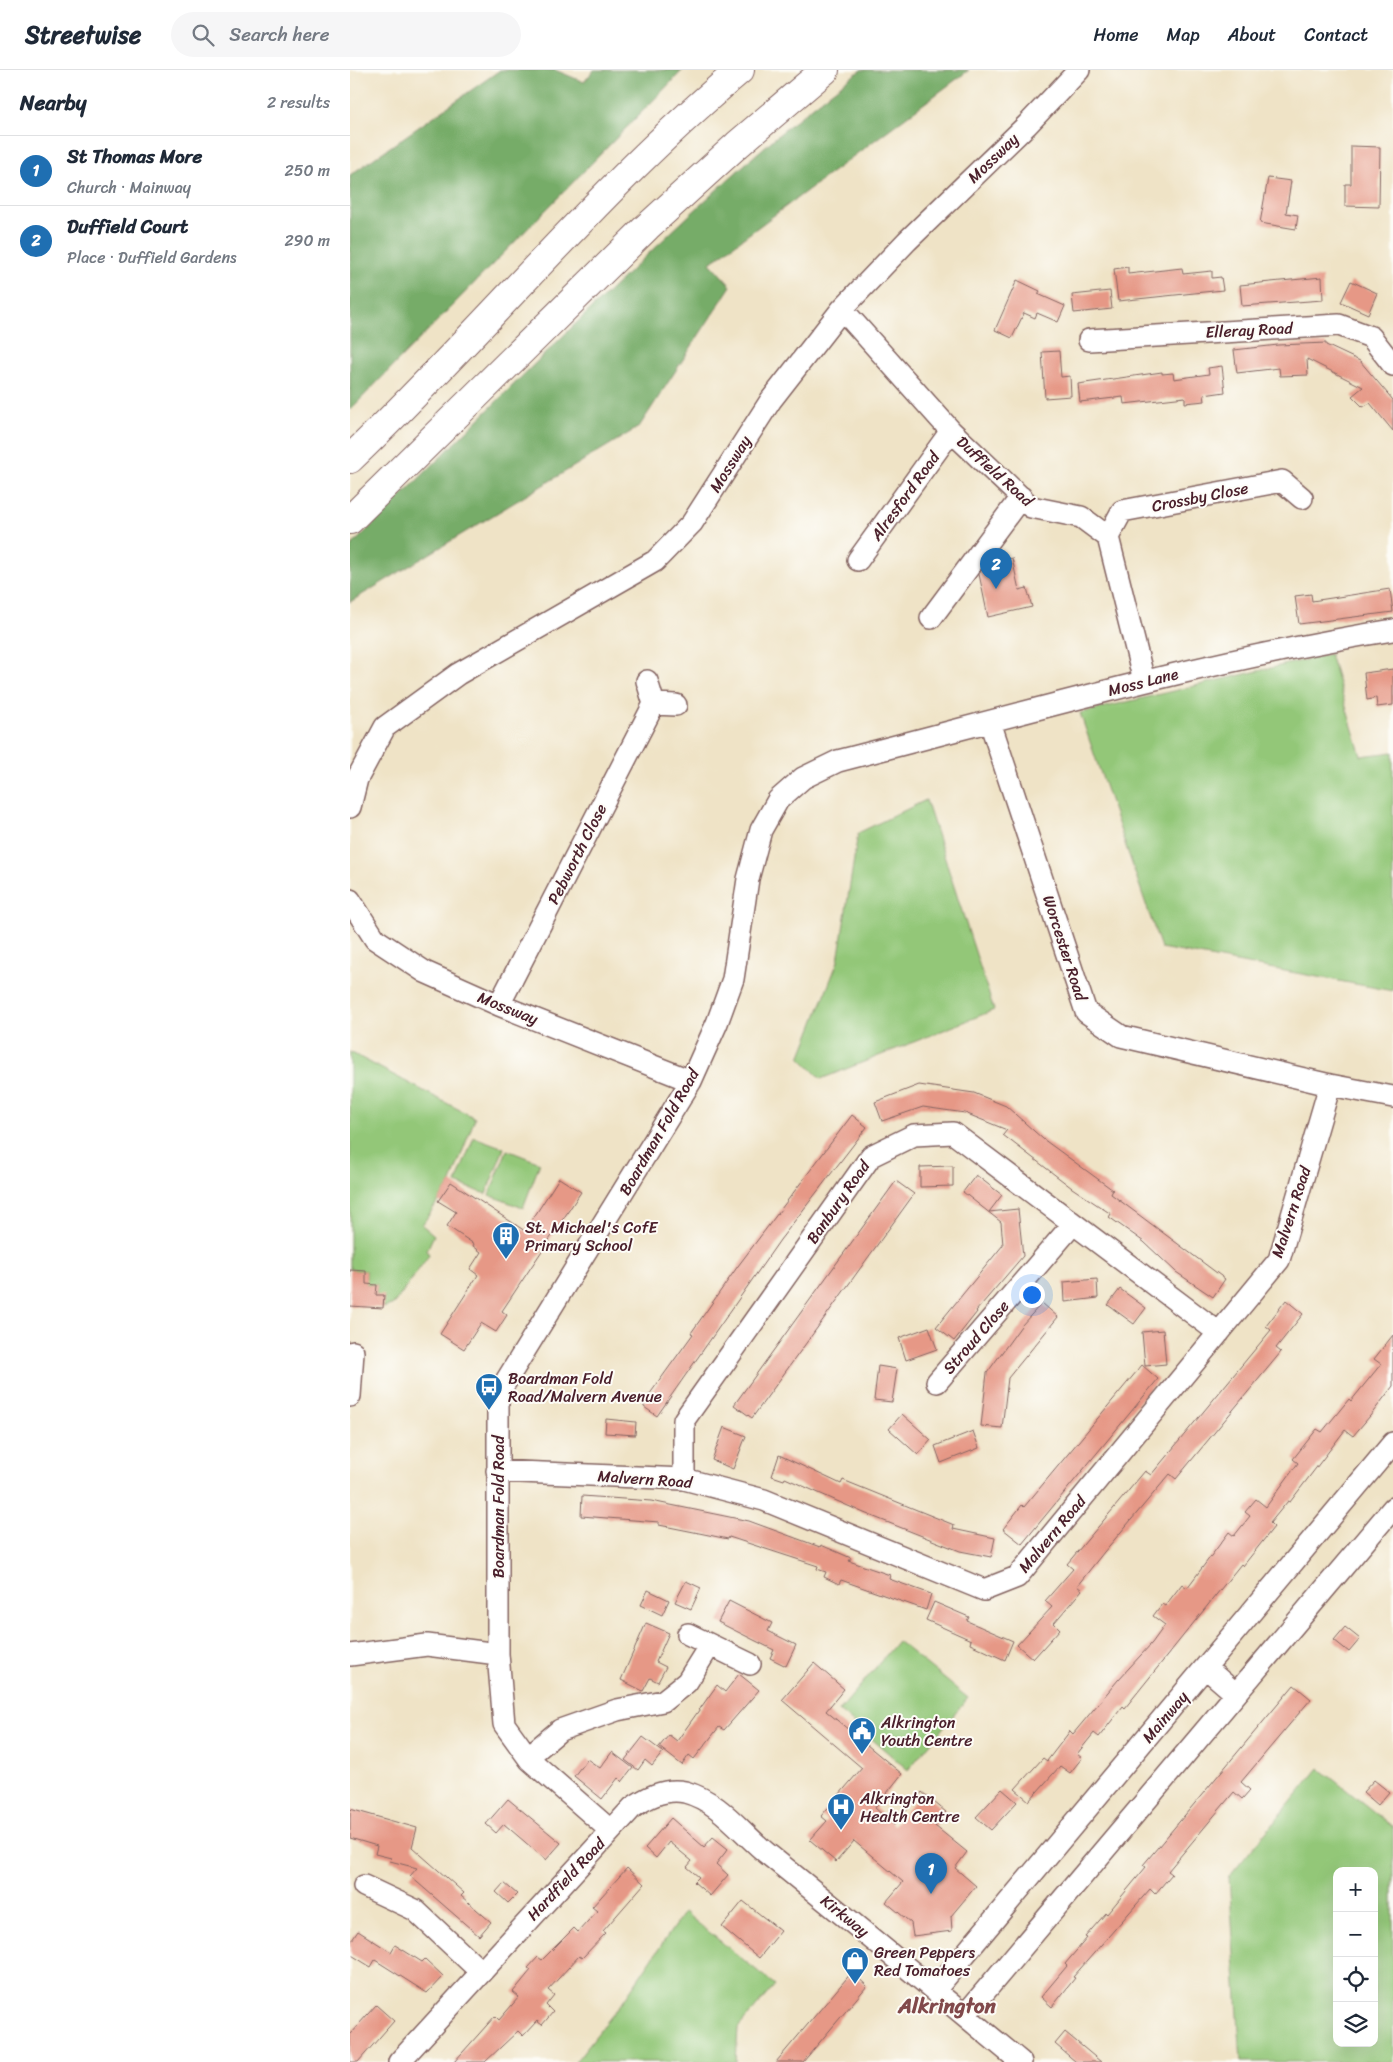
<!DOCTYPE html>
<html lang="en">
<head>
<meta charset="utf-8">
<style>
	body { margin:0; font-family:Sriracha,sans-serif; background:#f6f6f7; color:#1f2937 }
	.controls { position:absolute; right:15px; bottom:15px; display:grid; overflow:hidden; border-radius:10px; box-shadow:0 5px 20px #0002 }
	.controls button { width:45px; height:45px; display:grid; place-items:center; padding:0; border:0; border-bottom:1px solid #e0e1e3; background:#fff; color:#1f2937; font:25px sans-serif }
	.you { position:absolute; left:681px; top:1224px; width:18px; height:18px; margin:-12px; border:4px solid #fff; border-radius:50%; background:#1a73e8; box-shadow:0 0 0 8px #1a73e833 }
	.badge { display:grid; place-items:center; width:32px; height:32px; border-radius:50%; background:#1f6fb2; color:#fff; font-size:16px; font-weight:700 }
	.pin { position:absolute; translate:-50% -41px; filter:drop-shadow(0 1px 2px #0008) }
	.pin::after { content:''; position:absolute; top:26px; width:18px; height:15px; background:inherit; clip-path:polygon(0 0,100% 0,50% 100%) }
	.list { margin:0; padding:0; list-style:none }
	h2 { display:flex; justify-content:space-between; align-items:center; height:65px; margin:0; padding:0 20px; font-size:21px }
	h2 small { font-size:16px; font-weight:400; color:#747a83 }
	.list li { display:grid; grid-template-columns:32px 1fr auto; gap:15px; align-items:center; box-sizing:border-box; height:70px; padding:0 20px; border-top:1px solid #e0e1e3 }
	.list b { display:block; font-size:19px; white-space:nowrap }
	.list p { margin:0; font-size:16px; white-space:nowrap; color:#747a83 }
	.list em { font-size:16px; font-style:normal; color:#747a83 }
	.icon { flex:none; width:28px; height:28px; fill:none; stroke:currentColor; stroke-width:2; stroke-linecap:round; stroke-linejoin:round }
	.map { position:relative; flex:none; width:1043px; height:1992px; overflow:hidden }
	header { display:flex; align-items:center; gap:30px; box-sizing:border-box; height:70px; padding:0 25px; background:#fff; border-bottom:1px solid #e0e1e3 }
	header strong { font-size:24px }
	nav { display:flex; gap:28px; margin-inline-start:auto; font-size:18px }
	.search { width:350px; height:45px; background:#f6f6f7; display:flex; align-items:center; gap:12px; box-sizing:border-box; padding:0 18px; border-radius:28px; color:#747a83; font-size:19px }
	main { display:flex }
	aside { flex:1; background:#fff }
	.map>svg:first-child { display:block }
	.green { fill:#93c778; stroke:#6e7352; fill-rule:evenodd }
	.forest { fill:#76ac68; stroke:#60664a }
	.building { fill:#e69886 }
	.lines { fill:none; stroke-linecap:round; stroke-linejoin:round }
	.minor-casing { stroke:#846461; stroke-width:24 }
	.highway-casing { stroke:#846461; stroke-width:30 }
	.minor { stroke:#fff; stroke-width:21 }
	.highway { stroke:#fff; stroke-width:28 }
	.labels { text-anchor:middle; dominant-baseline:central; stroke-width:4; stroke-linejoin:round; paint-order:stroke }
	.street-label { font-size:16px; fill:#4a1f2b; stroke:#fdfcf7 }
	.poi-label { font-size:16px; fill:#4a1f2b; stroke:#fdfcf7; text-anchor:start }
	.district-label { font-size:21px; font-weight:bold; fill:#81494b; stroke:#fdfcf7 }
</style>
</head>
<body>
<header>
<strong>Streetwise</strong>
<div class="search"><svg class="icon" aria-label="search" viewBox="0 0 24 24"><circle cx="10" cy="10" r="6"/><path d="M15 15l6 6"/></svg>Search here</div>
<nav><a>Home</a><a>Map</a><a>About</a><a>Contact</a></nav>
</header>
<main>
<aside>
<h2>Nearby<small>2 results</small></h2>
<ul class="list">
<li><span class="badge">1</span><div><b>St Thomas More</b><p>Church · Mainway</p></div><em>250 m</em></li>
<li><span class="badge">2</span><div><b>Duffield Court</b><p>Place · Duffield Gardens</p></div><em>290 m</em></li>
</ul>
</aside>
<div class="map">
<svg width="1043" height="1992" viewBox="0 0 1043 1992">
	<rect width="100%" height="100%" fill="#fdfcf7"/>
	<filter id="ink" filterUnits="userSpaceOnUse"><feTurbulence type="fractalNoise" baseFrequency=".02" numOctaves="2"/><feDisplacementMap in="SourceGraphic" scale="10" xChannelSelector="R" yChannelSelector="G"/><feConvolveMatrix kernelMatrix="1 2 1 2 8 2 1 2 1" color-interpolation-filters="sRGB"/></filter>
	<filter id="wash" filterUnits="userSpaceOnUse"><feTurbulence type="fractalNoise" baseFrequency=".0096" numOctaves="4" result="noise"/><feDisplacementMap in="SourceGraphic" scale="20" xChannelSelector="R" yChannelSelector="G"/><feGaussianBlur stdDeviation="1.12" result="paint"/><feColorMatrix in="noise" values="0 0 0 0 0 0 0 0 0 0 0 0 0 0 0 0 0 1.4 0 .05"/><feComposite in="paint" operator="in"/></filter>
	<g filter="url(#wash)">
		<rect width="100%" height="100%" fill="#efe3c6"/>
		<path class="green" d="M980,584L1011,686L1043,682V921L811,878L730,643Z
			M576,730L644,940L471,1009L450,988L488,891L508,763Z
			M0,982L125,1048L101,1112L72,1155L84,1165L77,1180L79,1185L44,1234L33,1238L34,1226L26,1225L27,1215L16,1214V1201L0,1200Z
			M124,1067L154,1078L136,1124L106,1113Z
			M157,1080L190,1093L173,1138L139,1125Z
			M548,1571L618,1628L558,1700L489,1641Z
			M969,1698L1043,1757V1992H891L879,1807ZM987,1801H1024V1973H987Z
			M334,1842L425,1915L388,1958L386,1992H225L271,1934Z"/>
		<path class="forest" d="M150,0H205L234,12L244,0H333L0,340V105Z
			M511,0H619L360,193L381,216L289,357L0,532V477C99,379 196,281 297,185C365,121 435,54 511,0Z"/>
		<g id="blocks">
			<path class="building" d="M1001,76L1030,77L1029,137L995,136V114H1001Z
				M918,108L941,111L936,143L948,145L946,159L910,153Z
				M778,197V204L832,198L833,204L862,201V208L871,207L873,220L768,231L764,199Z
				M972,207L973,230L892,236L890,215Z
				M667,210L690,221L688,224L715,236L708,252L687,243L685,248L674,243L662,268L645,260Z
				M1001,211L1027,223L1018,244L991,232Z
				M760,221L762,239L724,243L722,225Z
				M976,273V275L1010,291L1043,330V361L1020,333L1013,337L1002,326L1013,317L957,289L958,305L930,306L929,298L887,303L884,280L928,275Z
				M709,281L711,307L720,306L721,326L695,328L692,282Z
				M872,296L875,322L854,325L855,331L835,333V327L774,334L773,327L730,332L728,314L812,302V304L823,303L824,309L859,304L858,298Z
				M662,488L669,520L677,518L682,537L638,547L629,504L636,494Z
				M1040,519L1043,542L949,554L945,526L961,524L962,531Z
				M1043,599V635L1027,637L1026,628L1017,630L1014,603Z
				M569,1015L624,1023L656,1036L693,1069L763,1120L761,1124L875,1209L863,1227L826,1202L794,1172L759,1147L761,1144L722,1118L653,1065L657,1060L615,1043L573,1037L532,1051L525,1032Z
				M502,1045L517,1057L430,1170L307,1346L294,1337V1332L343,1264L341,1263L388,1196Z
				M603,1096V1116L570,1117V1097Z
				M626,1105L652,1125L639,1142L668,1139L673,1186L626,1241L627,1242L604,1271L586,1257L653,1175L651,1152L613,1122Z
				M209,1108L231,1122L152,1241L157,1245L146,1262L131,1253L114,1279L90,1264L128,1205L120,1199L131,1182L123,1176L124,1174L97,1156L106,1142L88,1131L101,1112L175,1161Z
				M546,1111L564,1124L402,1348L384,1335Z
				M0,1200L16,1201V1214L27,1215L26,1225H34L33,1238L0,1236Z
				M747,1209L748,1228L715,1232L714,1212Z
				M770,1219L796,1238L784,1254L758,1235Z
				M936,1230L953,1244L926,1278L931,1282L826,1409L820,1404L754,1482L727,1516L732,1520L704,1553L710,1559L683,1589L667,1575L702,1537L695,1531L723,1499L717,1494L795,1401L801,1405L921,1260L916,1256Z
				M692,1233L708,1247L658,1308L652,1358L631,1356L637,1303L671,1256Z
				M579,1257L587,1279L556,1290L549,1268Z
				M813,1260L816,1294L795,1296L792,1262Z
				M1043,1265V1316L1020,1346L1003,1366L995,1360L940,1432L938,1431L920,1453L924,1457L893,1496L891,1494L775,1638L773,1636L749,1667L744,1663L727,1684L732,1688L720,1703L710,1696L679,1731L665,1719L693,1688L697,1691L720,1661L723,1664L768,1610L802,1573L815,1555L803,1546L812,1534L815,1536L832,1514L837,1518L879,1462L884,1466L900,1446L895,1442L906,1429L916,1437L948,1393L943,1389L967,1359L972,1362L999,1329L1001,1331L1031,1294L1024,1289Z
				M792,1295L808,1309L672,1474L653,1459L672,1435L674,1437Z
				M528,1296L547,1299L542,1332L524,1330Z
				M552,1344L581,1370L568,1385L539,1359Z
				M256,1349L286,1352L285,1365L255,1363Z
				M374,1357L396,1366L383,1399L362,1390Z
				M623,1361L629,1378L591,1393L585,1376Z
				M429,1385L491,1414L493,1410L604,1455L603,1459L645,1468L641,1487L610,1481L514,1443L435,1408L434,1410L422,1406Z
				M232,1426L301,1431L399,1451L470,1477L471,1475L501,1488L499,1491L540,1505L539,1509L581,1524L576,1540L491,1510L489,1514L474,1507L476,1502L467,1499L468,1496L379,1467L378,1469L349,1463L309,1455V1452L231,1446Z
				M336,1511L351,1518L341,1539L325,1532Z
				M298,1520L319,1530L312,1545L291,1535Z
				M379,1531L422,1553L418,1561L446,1575L436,1596L420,1588L424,1580L368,1552Z
				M584,1532L619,1547L617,1551L663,1571L655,1590L620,1574L621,1570L576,1550Z
				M296,1553L319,1563L306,1592L316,1597L308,1612L300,1608L293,1621L271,1610Z
				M995,1557L1010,1569L999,1582L984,1570Z
				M464,1593L494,1619L476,1641L552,1704L525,1738L544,1755L572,1722L596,1742L585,1756L617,1782L605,1798L626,1816L601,1846L602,1861L563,1866L561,1853L536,1832L553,1812L504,1771L486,1792L460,1770L477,1751L471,1746L512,1698L432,1630Z
				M389,1604L409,1620L374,1660L369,1657L344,1689L339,1685L332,1695L309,1677L319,1665L327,1671L367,1615L375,1622Z
				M944,1615L961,1629L891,1712L900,1720L892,1729L884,1722L818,1801L822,1804L805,1824L800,1819L723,1907L725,1908L702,1937L691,1927L717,1896L715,1894L737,1868L735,1867L756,1843L757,1844L796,1797L793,1795Z
				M293,1667L313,1682L302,1696L295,1690L288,1700L275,1690Z
				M262,1682L283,1698L272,1712L268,1708L252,1729L224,1706L237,1689L250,1698Z
				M1024,1710L1039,1722L1028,1735L1013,1722Z
				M652,1719L667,1732L641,1760L626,1747Z
				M158,1729L211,1773L196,1790L154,1754L146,1763L136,1754Z
				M0,1739L67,1758L62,1777L114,1823L111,1826L141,1852L129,1866L60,1806L67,1798L40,1791L41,1788L25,1784L27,1776L0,1768Z
				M321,1748L354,1777L363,1767L378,1779L366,1794L378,1805L360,1826L344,1812L349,1807L337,1797L342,1791L319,1772L306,1788L295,1778Z
				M277,1798L294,1814L253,1861L256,1863L232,1888L229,1886L198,1920L204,1925L196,1935L203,1942L192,1955L187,1951L173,1966L168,1961L135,1992H104L145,1946L149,1950L169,1927L163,1922L181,1900L178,1898L188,1887L192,1890L224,1858L228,1862L247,1841L242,1837Z
				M154,1813L167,1824L158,1833L146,1822Z
				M393,1831L431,1861L409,1888L372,1857Z
				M8,1861L41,1882L45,1875L72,1892L75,1889L93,1906L77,1923L25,1890L21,1897L0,1884V1873Z
				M502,1902L517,1916L453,1992H426Z
				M26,1935L44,1951L8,1992H0V1964Z
				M715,1962L751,1992H726L705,1974Z"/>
		</g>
	</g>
	<g filter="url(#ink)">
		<use href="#blocks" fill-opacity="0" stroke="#846461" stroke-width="1"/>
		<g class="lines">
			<defs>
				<path id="minor" d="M492,239L601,361L681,437L731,447L758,467L794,611
					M739,270L989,255L1021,267L1043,295
					M758,467L772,441L932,411L952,428
					M508,490L601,361
					M581,548L671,427
					M297,611L304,634
					M640,652L736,942L771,966L980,1015L1043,1027
					M0,737L7,709L35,657L108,604L305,491L342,453L421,330L492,239L557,171L677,55L729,0
					M0,830L25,869L75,902L149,935L341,1011
					M149,935L304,634L326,635
					M587,1312L723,1154
					M0,1326L3,1282
					M147,1401L334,1409L414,1430L634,1520L667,1507L929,1190L980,1015
					M334,1409V1350L521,1086L564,1065L603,1063L869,1263
					M338,1564L400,1594
					M0,1585L77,1575L148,1584
					M856,1598L886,1624
					M178,1687L210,1660L267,1640L313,1631L337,1612L360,1575
					M260,1760L180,1690L154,1654L148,1584V1324L341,1011L367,953L383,909L398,809L411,760L428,730L453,708L488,691C672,644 855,590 1043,560
					M14,1816L65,1840L130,1901
					M585,1920L1043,1373
					M615,1945L1043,1438
					M49,1992L282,1738C297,1727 316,1718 335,1722C370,1731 392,1764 419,1785C504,1853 587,1923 671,1992"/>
				<path id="highway" d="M0,389C133,262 249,118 390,0
					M0,450L297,157L387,75L475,0"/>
			</defs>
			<use href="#minor" class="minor-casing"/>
			<use href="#highway" class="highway-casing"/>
			<use href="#minor" class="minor"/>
			<use href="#highway" class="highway"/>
		</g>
	</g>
	<defs>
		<symbol id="building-pin" viewBox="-11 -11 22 30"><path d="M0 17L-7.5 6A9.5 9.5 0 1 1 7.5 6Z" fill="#1f6fb2" stroke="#fdfcf7"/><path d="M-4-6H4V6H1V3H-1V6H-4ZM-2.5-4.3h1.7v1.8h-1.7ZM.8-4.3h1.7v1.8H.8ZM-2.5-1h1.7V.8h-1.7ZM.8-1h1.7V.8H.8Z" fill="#fff"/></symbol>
		<symbol id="bus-pin" viewBox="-11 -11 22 30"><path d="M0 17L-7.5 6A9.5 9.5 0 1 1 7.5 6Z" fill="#1f6fb2" stroke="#fdfcf7"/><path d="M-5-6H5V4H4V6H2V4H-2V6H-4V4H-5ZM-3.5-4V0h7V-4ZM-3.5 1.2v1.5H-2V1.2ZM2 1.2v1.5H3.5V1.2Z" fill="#fff"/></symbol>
		<symbol id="civic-pin" viewBox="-11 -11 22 30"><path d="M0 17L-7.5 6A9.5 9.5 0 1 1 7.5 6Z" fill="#1f6fb2" stroke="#fdfcf7"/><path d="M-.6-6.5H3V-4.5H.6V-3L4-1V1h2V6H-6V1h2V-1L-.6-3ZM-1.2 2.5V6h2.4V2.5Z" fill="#fff"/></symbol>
		<symbol id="hospital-pin" viewBox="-11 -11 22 30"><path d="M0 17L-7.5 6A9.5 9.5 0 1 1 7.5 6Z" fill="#1f6fb2" stroke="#fdfcf7"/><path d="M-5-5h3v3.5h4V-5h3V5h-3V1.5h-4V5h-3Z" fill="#fff"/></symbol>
		<symbol id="shop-pin" viewBox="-11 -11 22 30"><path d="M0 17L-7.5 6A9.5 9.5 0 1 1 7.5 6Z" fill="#1f6fb2" stroke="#fdfcf7"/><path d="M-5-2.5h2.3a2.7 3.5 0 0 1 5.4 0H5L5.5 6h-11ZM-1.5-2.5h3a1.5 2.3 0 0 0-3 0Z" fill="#fff"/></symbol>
	</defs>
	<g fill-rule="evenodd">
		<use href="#building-pin" x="140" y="1150" width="32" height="43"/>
		<use href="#bus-pin" x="123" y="1301" width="32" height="43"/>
		<use href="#civic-pin" x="496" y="1645" width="32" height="43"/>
		<use href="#hospital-pin" x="475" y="1721" width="32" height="43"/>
		<use href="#shop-pin" x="489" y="1875" width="32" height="43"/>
	</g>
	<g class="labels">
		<g class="street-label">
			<text transform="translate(643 88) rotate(-44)">Mossway</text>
			<text transform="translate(899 260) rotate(-3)">Elleray Road</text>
			<text transform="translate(380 394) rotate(-58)">Mossway</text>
			<text transform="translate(645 401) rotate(42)">Duffield Road</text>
			<text transform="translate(555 426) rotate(-54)">Alresford Road</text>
			<text transform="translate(850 427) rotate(-11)">Crossby Close</text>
			<text transform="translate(793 612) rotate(-14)">Moss Lane</text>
			<text transform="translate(227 784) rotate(-63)">Pebworth Close</text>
			<text transform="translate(715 878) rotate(72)">Worcester Road</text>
			<text transform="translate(158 938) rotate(22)">Mossway</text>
			<text transform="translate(309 1062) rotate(-60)">Boardman Fold Road</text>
			<text transform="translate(488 1132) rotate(-55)">Banbury Road</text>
			<text transform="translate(941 1142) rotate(-72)">Malvern Road</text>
			<text transform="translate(626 1267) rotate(-49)">Stroud Close</text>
			<text transform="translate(295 1409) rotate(4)">Malvern Road</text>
			<text transform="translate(148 1437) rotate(-90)">Boardman Fold Road</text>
			<text transform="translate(702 1464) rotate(-50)">Malvern Road</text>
			<text transform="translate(815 1647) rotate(-50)">Mainway</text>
			<text transform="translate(216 1809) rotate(-47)">Hardfield Road</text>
			<text transform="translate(495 1846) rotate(39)">Kirkway</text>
		</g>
		<g class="poi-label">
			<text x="175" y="1157">St. Michael's CofE<tspan x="175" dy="18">Primary School</tspan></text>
			<text x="158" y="1308">Boardman Fold<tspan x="158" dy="18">Road/Malvern Avenue</tspan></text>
			<text x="531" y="1652">Alkrington<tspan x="531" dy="18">Youth Centre</tspan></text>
			<text x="510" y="1728">Alkrington<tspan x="510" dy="18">Health Centre</tspan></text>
			<text x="524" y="1882">Green Peppers<tspan x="524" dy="18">Red Tomatoes</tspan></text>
		</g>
		<g class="district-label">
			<text x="597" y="1936">Alkrington</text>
		</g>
	</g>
</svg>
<div class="controls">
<button>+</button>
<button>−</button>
<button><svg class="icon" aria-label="locate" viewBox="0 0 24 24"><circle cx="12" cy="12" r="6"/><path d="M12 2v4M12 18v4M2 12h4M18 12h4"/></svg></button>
<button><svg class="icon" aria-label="layers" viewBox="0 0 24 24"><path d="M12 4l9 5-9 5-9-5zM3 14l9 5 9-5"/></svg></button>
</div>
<div class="you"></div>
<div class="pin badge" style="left:581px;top:1824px">1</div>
<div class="pin badge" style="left:646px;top:519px">2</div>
</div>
</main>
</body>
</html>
